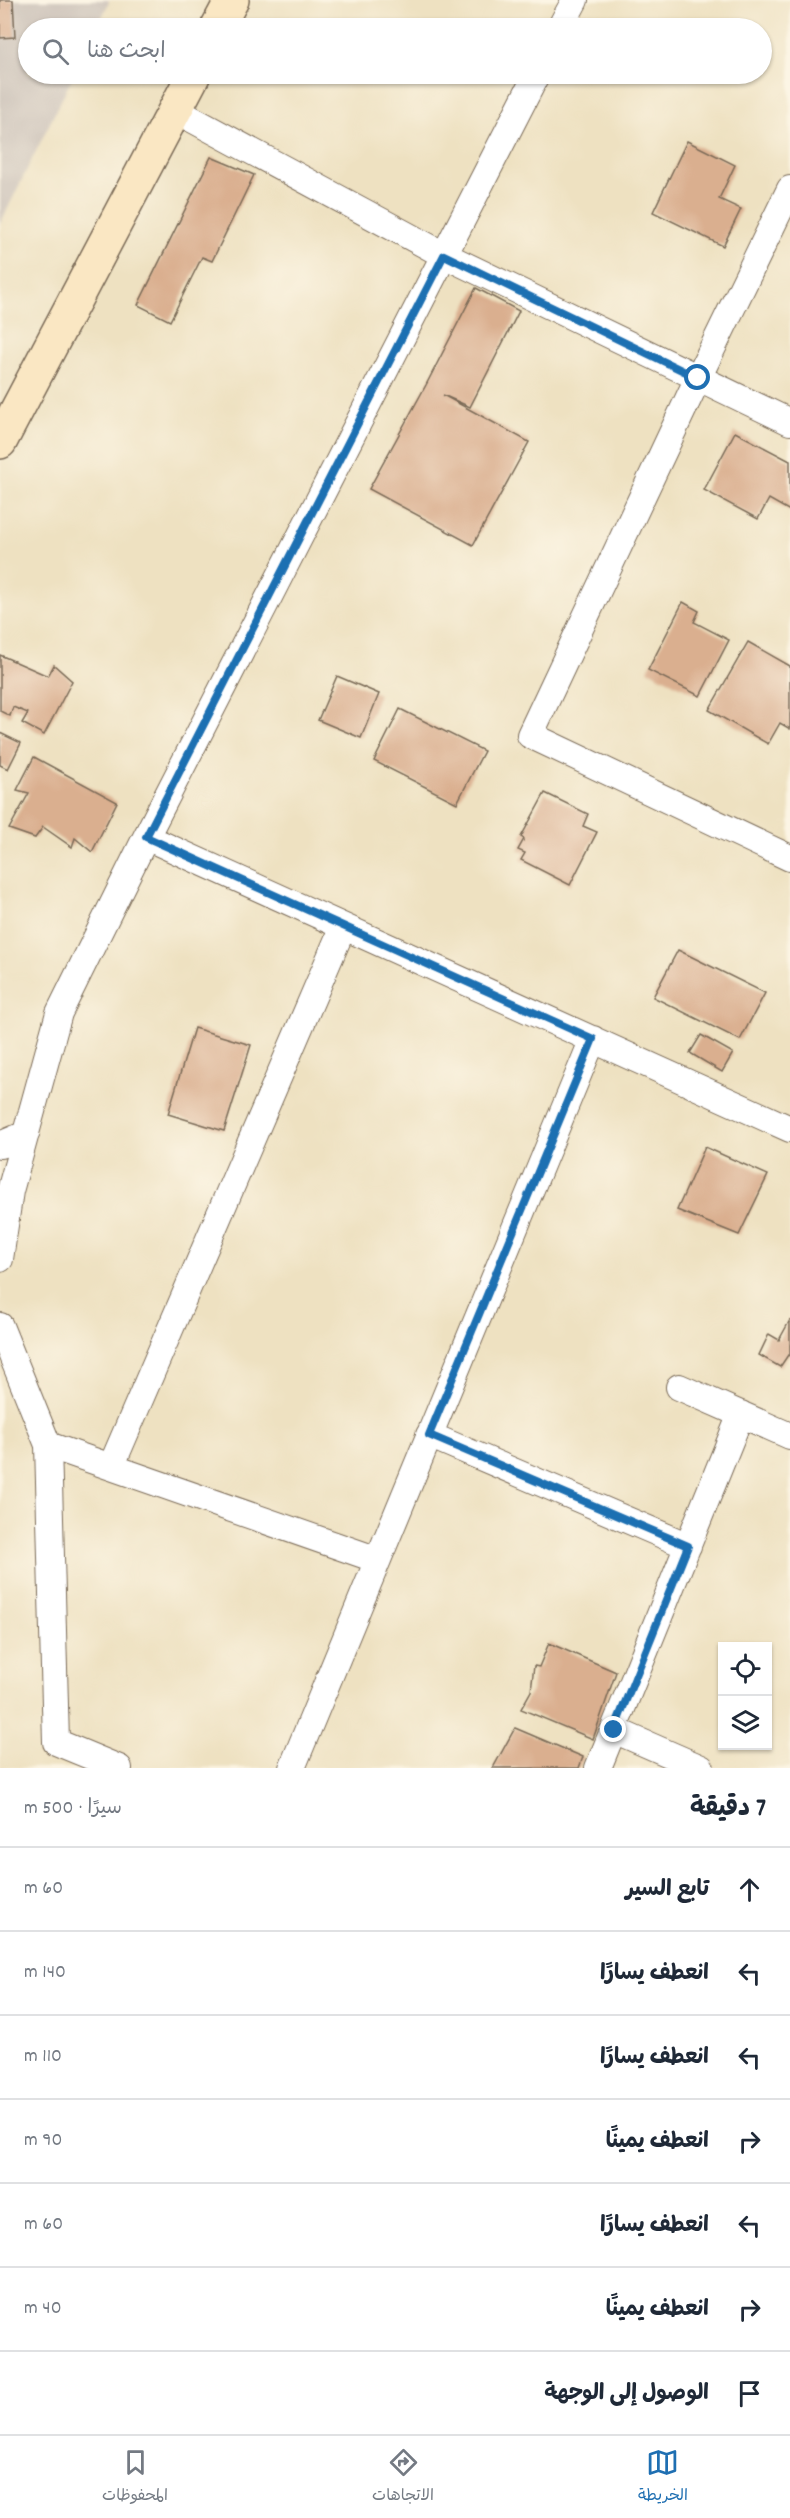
<!DOCTYPE html>
<html lang="ar">
<head>
<meta charset="utf-8">
<style>
	body { margin:0; font-family:Dekko,"Playpen Sans Arabic",sans-serif; background:#f2f2f3; color:#1f2937; direction:rtl }
	.controls { position:absolute; right:18px; bottom:18px; display:grid; overflow:hidden; border-radius:0px; box-shadow:0 2px 4px #0004 }
	.controls button { width:54px; height:54px; display:grid; place-items:center; padding:0; border:0; border-bottom:2px solid #e0e1e3; background:#fff; color:#1f2937; font:30px sans-serif }
	.stop { position:absolute; width:18px; height:18px; margin:-14px; border:4px solid #1f6fb2; border-radius:50%; background:#fff }
	.stop.end { background:#1f6fb2; border-color:#fff; box-shadow:0 2px 6px #0008 }
	.list { margin:0; padding:0; list-style:none }
	h2 { display:flex; justify-content:space-between; align-items:center; height:78px; margin:0; padding:0 24px; font-size:26px }
	h2 small { font-size:20px; font-weight:400; color:#747a83 }
	.list li { display:grid; grid-template-columns:39px 1fr auto; gap:18px; align-items:center; box-sizing:border-box; height:84px; padding:0 24px; border-top:2px solid #e0e1e3 }
	.list b { display:block; font-size:22px; white-space:nowrap }
	.list em { font-size:20px; font-style:normal; color:#747a83 }
	.icon { flex:none; width:33px; height:33px; fill:none; stroke:currentColor; stroke-width:2; stroke-linecap:round; stroke-linejoin:round }
	.map { position:relative; flex:none; width:790px; height:1768px; overflow:hidden; direction:ltr }
	.search { position:absolute; background:#fff; box-shadow:0 2px 4px #0004; left:18px; right:18px; top:18px; height:66px; display:flex; align-items:center; gap:15px; box-sizing:border-box; padding:0 21px; border-radius:33px; color:#747a83; font-size:22px }
	.sheet { height:666px; background:#fff }
	nav { display:flex; justify-content:space-around; align-items:center; box-sizing:border-box; height:84px; border-top:2px solid #e0e1e3; background:#fff; font-size:16px; color:#747a83 }
	nav a { display:grid; justify-items:center; gap:3px }
	nav .on { color:#1f6fb2 }
	.map>svg:first-child { display:block }
	.industrial { fill:#ccc2b9 }
	.building { fill:#daaf8f }
	.lines { fill:none; stroke-linecap:round; stroke-linejoin:round }
	.street-casing { stroke:#7a6a57; stroke-width:28 }
	.secondary-casing { stroke:#7a6a57; stroke-width:36 }
	.street { stroke:#fff; stroke-width:26 }
	.secondary { stroke:#fae7c3; stroke-width:33 }
	.route { stroke:#1f6fb2; stroke-width:8 }
</style>
</head>
<body>
<div class="map">
<svg width="790" height="1768" viewBox="0 0 790 1768">
	<rect width="100%" height="100%" fill="#fcf5e5"/>
	<filter id="ink" filterUnits="userSpaceOnUse"><feTurbulence type="fractalNoise" baseFrequency=".0167" numOctaves="2"/><feDisplacementMap in="SourceGraphic" scale="12" xChannelSelector="R" yChannelSelector="G"/><feConvolveMatrix kernelMatrix="1 2 1 2 8 2 1 2 1" color-interpolation-filters="sRGB"/></filter>
	<filter id="wash" filterUnits="userSpaceOnUse"><feTurbulence type="fractalNoise" baseFrequency=".008" numOctaves="4" result="noise"/><feDisplacementMap in="SourceGraphic" scale="24" xChannelSelector="R" yChannelSelector="G"/><feGaussianBlur stdDeviation="1.35" result="paint"/><feColorMatrix in="noise" values="0 0 0 0 0 0 0 0 0 0 0 0 0 0 0 0 0 1.4 0 .05"/><feComposite in="paint" operator="in"/></filter>
	<g filter="url(#wash)">
		<rect width="100%" height="100%" fill="#eee1c1"/>
		<path class="industrial" d="M0,0H109V2L97,28H28V74H74L0,224Z"/>
		<g id="blocks">
			<path class="building" d="M0,0H13L15,37L0,38Z
				M687,141L735,165L719,199L741,209L723,246L653,212Z
				M211,157L254,175L212,261L202,257L170,321L138,305Z
				M476,288L519,311L470,407L443,395L529,442L473,545L369,489L426,385Z
				M735,432L790,461V511L769,499L758,519L704,490Z
				M683,602L699,611L694,622L729,640L700,696L648,670Z
				M748,642L790,666V729L780,723L768,744L709,710Z
				M0,655L48,676L54,665L72,681L44,735L22,723L28,713L13,707L10,716L0,711Z
				M337,676L379,694L361,738L318,720Z
				M400,709L484,751L457,803L374,761Z
				M0,733L21,743L8,769L0,765Z
				M34,757L117,802L92,852L75,838L72,847L43,827L35,838L9,829L29,793L17,790Z
				M545,793L588,814L583,826L597,832L570,885L521,860L525,853L518,850L524,839L521,837Z
				M678,950L765,993L740,1040L653,997Z
				M194,1028L251,1045L224,1131L168,1114Z
				M701,1035L733,1053L722,1072L690,1053Z
				M705,1147L768,1175L739,1235L677,1210Z
				M790,1320V1356L788,1355L780,1367L759,1355L769,1334L779,1340Z
				M549,1643L616,1672L593,1739L521,1709L531,1691L534,1666L539,1667Z
				M515,1728L583,1757L579,1768H493Z"/>
		</g>
	</g>
	<g filter="url(#ink)">
		<use href="#blocks" fill-opacity="0" stroke="#7a6a57" stroke-width="1.5"/>
		<g class="lines">
			<defs>
				<path id="street" d="M560,28L575,0
					M175,110L444,255L790,422
					M790,189L698,378L530,735L790,858
					M146,837L790,1129
					M0,1145L26,1134
					M0,1259L10,1191L59,1013L146,837L537,74
					M0,1326L48,1445
					M679,1387L790,1436
					M429,1435L688,1546
					M111,1467L343,927
					M614,1730L701,1768
					M119,1768L56,1742L48,1445L378,1560
					M292,1768L593,1039
					M598,1768L741,1414"/>
				<path id="secondary" d="M217,28L232,0
					M0,442L194,74"/>
			</defs>
			<use href="#street" class="street-casing"/>
			<use href="#secondary" class="secondary-casing"/>
			<use href="#street" class="street"/>
			<use href="#secondary" class="secondary"/>
		</g>
	</g>
	<g class="lines" filter="url(#ink)">
		<path class="route" d="M614,1730L688,1546L429,1435L593,1039L146,837L444,255L698,378"/>
	</g>
</svg>
<div class="controls">
<button><svg class="icon" aria-label="locate" viewBox="0 0 24 24"><circle cx="12" cy="12" r="6"/><path d="M12 2v4M12 18v4M2 12h4M18 12h4"/></svg></button>
<button><svg class="icon" aria-label="layers" viewBox="0 0 24 24"><path d="M12 4l9 5-9 5-9-5zM3 14l9 5 9-5"/></svg></button>
</div>
<div class="stop" style="left:698px;top:378px"></div>
<div class="stop end" style="left:614px;top:1730px"></div>
<div class="search"><svg class="icon" aria-label="search" viewBox="0 0 24 24"><circle cx="10" cy="10" r="6"/><path d="M15 15l6 6"/></svg>ابحث هنا</div>
</div>
<section class="sheet">
<h2>7 دقيقة<small>سيرًا · 500 m</small></h2>
<ul class="list">
<li><svg class="icon" aria-label="ahead" viewBox="0 0 24 24"><path d="M12 20V5M6 11l6-6 6 6"/></svg><div><b>تابع السير</b></div><em>60 m</em></li>
<li><svg class="icon" aria-label="left" viewBox="0 0 24 24"><path d="M17 20v-9H6M10 6l-5 5 5 5"/></svg><div><b>انعطف يسارًا</b></div><em>140 m</em></li>
<li><svg class="icon" aria-label="left" viewBox="0 0 24 24"><path d="M17 20v-9H6M10 6l-5 5 5 5"/></svg><div><b>انعطف يسارًا</b></div><em>110 m</em></li>
<li><svg class="icon" aria-label="right" viewBox="0 0 24 24"><path d="M7 20v-9h11M14 6l5 5-5 5"/></svg><div><b>انعطف يمينًا</b></div><em>90 m</em></li>
<li><svg class="icon" aria-label="left" viewBox="0 0 24 24"><path d="M17 20v-9H6M10 6l-5 5 5 5"/></svg><div><b>انعطف يسارًا</b></div><em>60 m</em></li>
<li><svg class="icon" aria-label="right" viewBox="0 0 24 24"><path d="M7 20v-9h11M14 6l5 5-5 5"/></svg><div><b>انعطف يمينًا</b></div><em>40 m</em></li>
<li><svg class="icon" aria-label="arrive" viewBox="0 0 24 24"><path d="M6 21V4h12l-3 4 3 4H6"/></svg><div><b>الوصول إلى الوجهة</b></div></li>
</ul>
</section>
<nav>
<a class="on"><svg class="icon" aria-label="map" viewBox="0 0 24 24"><path d="M3 6l6-2 6 2 6-2v14l-6 2-6-2-6 2zM9 4v14M15 6v14"/></svg>الخريطة</a>
<a><svg class="icon" aria-label="directions" viewBox="0 0 24 24"><path d="M12 3l9 9-9 9-9-9zM9 14v-3h6M13 9l2 2-2 2"/></svg>الاتجاهات</a>
<a><svg class="icon" aria-label="saved" viewBox="0 0 24 24"><path d="M7 4h10v16l-5-4-5 4z"/></svg>المحفوظات</a>
</nav>
</body>
</html>
